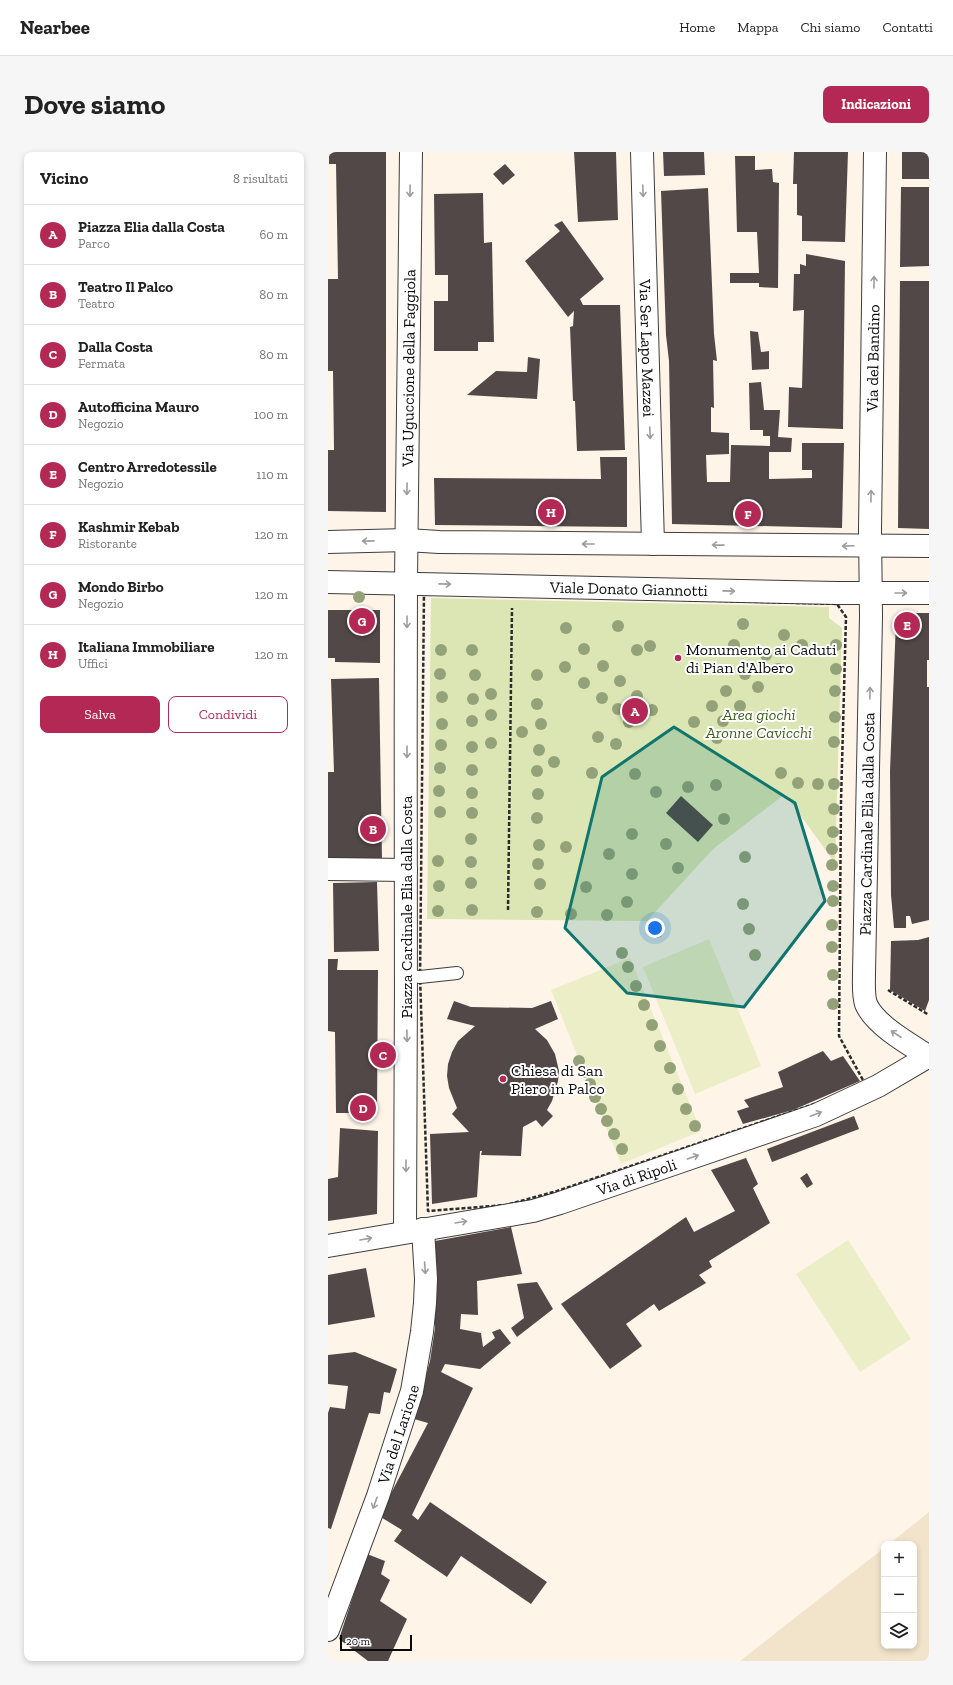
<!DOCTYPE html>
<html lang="it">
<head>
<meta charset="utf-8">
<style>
	body { margin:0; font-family:"Zilla Slab",serif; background:#f6f6f6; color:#222 }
	.controls { position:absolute; right:12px; bottom:12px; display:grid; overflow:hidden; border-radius:8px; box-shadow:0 2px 6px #0003 }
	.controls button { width:36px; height:36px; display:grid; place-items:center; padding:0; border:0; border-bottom:1px solid #e0e0e0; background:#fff; color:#222; font:20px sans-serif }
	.scale { position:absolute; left:12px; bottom:10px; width:72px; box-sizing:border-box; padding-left:4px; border:2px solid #0a0a0a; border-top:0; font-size:11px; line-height:14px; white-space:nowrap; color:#0a0a0a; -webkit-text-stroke:3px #fff; paint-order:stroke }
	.you { position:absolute; left:327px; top:776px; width:14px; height:14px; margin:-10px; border:3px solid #fff; border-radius:50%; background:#1a73e8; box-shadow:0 0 0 6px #1a73e833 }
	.badge { display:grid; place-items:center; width:26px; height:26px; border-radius:50%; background:#b42855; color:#fff; font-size:13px; font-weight:700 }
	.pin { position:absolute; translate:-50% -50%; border:2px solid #fff; box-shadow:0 1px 4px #0006 }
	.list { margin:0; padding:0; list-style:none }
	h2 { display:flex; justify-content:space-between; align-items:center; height:52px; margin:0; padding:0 16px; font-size:17px }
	h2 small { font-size:13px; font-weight:400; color:#767676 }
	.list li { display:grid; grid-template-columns:26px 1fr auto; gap:12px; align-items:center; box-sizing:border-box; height:60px; padding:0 16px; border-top:1px solid #e0e0e0 }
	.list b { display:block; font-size:15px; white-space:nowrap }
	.list p { margin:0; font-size:13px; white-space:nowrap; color:#767676 }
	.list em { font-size:13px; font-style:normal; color:#767676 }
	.actions { display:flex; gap:8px; padding:12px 16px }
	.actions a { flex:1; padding:9px 0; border:1px solid #b42855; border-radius:8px; text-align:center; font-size:14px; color:#b42855 }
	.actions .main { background:#b42855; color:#fff }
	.icon { flex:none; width:22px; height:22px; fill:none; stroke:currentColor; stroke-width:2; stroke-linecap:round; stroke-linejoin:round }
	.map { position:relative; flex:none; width:601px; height:1509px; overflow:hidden; border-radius:8px }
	header { display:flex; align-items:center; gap:24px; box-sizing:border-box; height:56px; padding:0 20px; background:#fff; border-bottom:1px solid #e0e0e0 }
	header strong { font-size:19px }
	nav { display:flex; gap:22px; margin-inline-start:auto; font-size:14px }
	.intro { display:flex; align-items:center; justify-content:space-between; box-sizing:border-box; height:96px; padding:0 24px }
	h1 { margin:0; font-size:28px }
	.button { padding:10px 18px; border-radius:8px; background:#b42855; color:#fff; font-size:14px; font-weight:700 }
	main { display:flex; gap:24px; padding:0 24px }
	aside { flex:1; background:#fff; border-radius:8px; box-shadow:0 2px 6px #0003 }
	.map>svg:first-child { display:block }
	.farmland { fill:#f2e4ca }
	.green { fill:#dce6b4 }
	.pitch { fill:#ebeec6 }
	.building { fill:#524847 }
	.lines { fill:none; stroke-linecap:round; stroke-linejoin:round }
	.service-casing { stroke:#3d3d3d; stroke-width:14 }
	.minor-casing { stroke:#3d3d3d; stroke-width:24 }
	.tertiary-casing { stroke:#3d3d3d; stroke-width:24 }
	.path { stroke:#2c2c2c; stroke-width:2.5; stroke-dasharray:4 2; stroke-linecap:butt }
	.service { stroke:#fff; stroke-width:12 }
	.minor { stroke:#fff; stroke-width:22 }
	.tertiary { stroke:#fff; stroke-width:22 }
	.tree { fill:#94a279 }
	.oneway { stroke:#9d9d9d }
	.marked { fill:#0f766e; fill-opacity:0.2; stroke:#0f766e; stroke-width:3; stroke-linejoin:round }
	.poi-dot { fill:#b42855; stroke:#fff; stroke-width:1.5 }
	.labels { text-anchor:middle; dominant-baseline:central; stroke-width:4; stroke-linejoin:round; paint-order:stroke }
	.street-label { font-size:16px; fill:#0a0a0a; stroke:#fff }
	.poi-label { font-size:16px; fill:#0a0a0a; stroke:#fff; text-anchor:start }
	.park-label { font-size:16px; font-style:italic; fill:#3d5f1e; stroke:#fff }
</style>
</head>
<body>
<header>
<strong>Nearbee</strong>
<nav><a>Home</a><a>Mappa</a><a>Chi siamo</a><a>Contatti</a></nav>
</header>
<div class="intro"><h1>Dove siamo</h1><a class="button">Indicazioni</a></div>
<main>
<aside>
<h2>Vicino<small>8 risultati</small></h2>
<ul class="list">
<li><span class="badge">A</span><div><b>Piazza Elia dalla Costa</b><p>Parco</p></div><em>60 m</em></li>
<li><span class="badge">B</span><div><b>Teatro Il Palco</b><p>Teatro</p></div><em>80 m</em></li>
<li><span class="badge">C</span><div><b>Dalla Costa</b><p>Fermata</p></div><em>80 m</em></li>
<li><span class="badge">D</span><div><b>Autofficina Mauro</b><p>Negozio</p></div><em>100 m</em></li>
<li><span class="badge">E</span><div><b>Centro Arredotessile</b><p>Negozio</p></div><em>110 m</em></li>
<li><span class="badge">F</span><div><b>Kashmir Kebab</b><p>Ristorante</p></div><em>120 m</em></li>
<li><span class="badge">G</span><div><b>Mondo Birbo</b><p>Negozio</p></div><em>120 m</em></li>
<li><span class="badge">H</span><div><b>Italiana Immobiliare</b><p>Uffici</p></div><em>120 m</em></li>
</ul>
<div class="actions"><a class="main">Salva</a><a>Condividi</a></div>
</aside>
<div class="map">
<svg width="601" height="1509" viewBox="0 0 601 1509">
	<rect width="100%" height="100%" fill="#fef4e8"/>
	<path class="farmland" d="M601,1360V1509H412L556,1396V1494H586V1392H561Z"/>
	<path class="green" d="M103,446L501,455V466L514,476L507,711L457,642L385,697L319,769L99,767Z"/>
	<path class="pitch" d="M381,787L433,914L367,942L315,815Z
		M302,806L373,979L293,1012L223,838Z
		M520,1088L583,1187L532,1220L468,1122Z"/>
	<path class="building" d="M1,0H58V360L0,359V298H6L5,219H0V127H10L8,12H1Z
		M246,0H288L290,68L250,70Z
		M335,0H376L377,23L336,24Z
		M466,0H520L517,90L474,89V64L469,63V32H465Z
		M574,0H601V27H574Z
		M407,4H427V18L444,17L445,30L451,31L450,136L431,135V131H402V121H431L429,80H409Z
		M177,12L187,23L175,33L165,22Z
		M573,35H601V114L572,115Z
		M380,36L386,182L389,209L385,208L386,256L383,255V280L401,281V302L378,303L379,330H402L403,293L442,294V284H435V278H422L421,231L433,230L436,258H452L450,285L464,286L463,300H441V327L484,326V318H474V291H516L514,376L344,372L341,209L338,183L333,39Z
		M155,41L156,91L164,90L166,190H150V199H106V149H120V123H107L106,42Z
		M234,69L276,127L252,147L255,153H292L297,298L249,299L247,249H245L242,175L245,174L246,159L240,165L197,109L232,79L226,73Z
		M478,102L517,109L515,277L460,275L461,235L474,236L476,158L465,159L466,122H472V112L478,114Z
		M572,129H601V377L570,376Z
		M422,179L430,180L433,200L441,199V217L424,218Z
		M200,205L212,207L209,247L139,243L168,219L199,220Z
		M272,305H299V375L107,373L106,326L273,327Z
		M0,458H52V511L7,510V506H0Z
		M576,461H601V508H599V535H601V768L584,772L582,764H578V776H566L563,743L562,619L568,469Z
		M51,526L54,708L0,707V620H6L3,527Z
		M353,644L385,673L370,690L338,661Z
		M49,730L51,799L6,800L5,731Z
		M601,785V848L597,859L562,838L563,789L590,788Z
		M0,807H10L9,818H50L49,961H8L7,880L0,879Z
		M126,849L143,855L204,856L223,849L230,867L207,877L219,888L227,902L231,919L230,929L224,949L219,958L225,964L214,975L208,968L195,975L193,1004L153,1003L154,999H152L149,1045L104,1052L102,982L141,980L124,962L129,956L121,936L119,924L120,912L124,900L130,889L147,874L119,867Z
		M495,899L503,909L515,904L532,929L465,958L415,972L409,959L421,955L416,948L455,935L450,920Z
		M526,964L531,977L444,1010L439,997Z
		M12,976L50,979L49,1062L0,1069V1027L10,1025Z
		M418,1006L430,1032L425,1036L442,1071L381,1109L384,1115L371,1123L378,1131L331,1159L326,1152L298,1172L314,1194L282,1217L233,1152L358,1065L366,1080L407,1059L383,1018Z
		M479,1021L485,1032L479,1036L472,1026Z
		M183,1075L194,1122L149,1129L150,1163L133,1162L132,1177L153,1181L155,1195L167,1186L164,1180L172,1177L183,1191L152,1217L117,1212L113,1220L145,1236L84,1363L90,1368L102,1350L219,1430L203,1452L133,1404L119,1425L66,1389L74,1378L51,1364L100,1271L86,1267L102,1209L107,1176V1089Z
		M38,1116L47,1165L0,1173V1123Z
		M209,1130L225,1157L189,1185L183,1176L196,1166L189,1132Z
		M27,1200L69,1217L62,1241L56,1240L52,1262L41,1261L3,1377L0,1376V1261L2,1255L17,1257L20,1234L0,1232V1203Z
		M39,1402L57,1409L53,1422L62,1428L52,1449L79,1467L60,1509H40L11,1487Z"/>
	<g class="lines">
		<defs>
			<path id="service" d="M77,824L92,825L129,821"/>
			<g id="minor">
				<path id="s1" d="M314,0L325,392"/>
				<path d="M547,0L542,378L543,464L536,821C536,830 535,843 538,852C547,873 581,892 600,904"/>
				<path d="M0,717L78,718"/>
				<path id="s2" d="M77,1080C79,863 77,646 78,429C79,286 81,143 83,0"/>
				<path id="s3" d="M0,1094L205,1059L232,1051L488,963L550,934L601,904"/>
				<path id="s4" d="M0,1478L50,1344L84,1239L94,1180L97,1151L98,1127L95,1077"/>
			</g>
			<g id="tertiary">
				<path d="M0,390L79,388L111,390L601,394"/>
				<path id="s5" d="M0,430L509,441H601"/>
			</g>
		</defs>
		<use href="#service" class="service-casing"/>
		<use href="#minor" class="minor-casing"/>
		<use href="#tertiary" class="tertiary-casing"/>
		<path class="path" d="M96,441L509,452L518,465L513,649L511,884L536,930L501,947L229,1039L178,1053L100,1059L92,825Z
			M180,758L184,456
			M560,838L601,863"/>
		<use href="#service" class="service"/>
		<use href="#minor" class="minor"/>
		<use href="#tertiary" class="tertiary"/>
	</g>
	<g class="tree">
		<circle cx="31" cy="445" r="6"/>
		<circle cx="415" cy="472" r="6"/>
		<circle cx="290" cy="474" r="6"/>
		<circle cx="238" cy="476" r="6"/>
		<circle cx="456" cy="483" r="6"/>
		<circle cx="406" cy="493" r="6"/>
		<circle cx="474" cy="493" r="6"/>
		<circle cx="508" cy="493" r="6"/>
		<circle cx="322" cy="494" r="6"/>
		<circle cx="256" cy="497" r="6"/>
		<circle cx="113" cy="498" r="6"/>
		<circle cx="144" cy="498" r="6"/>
		<circle cx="309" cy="498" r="6"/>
		<circle cx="438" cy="503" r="6"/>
		<circle cx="275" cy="514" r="6"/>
		<circle cx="237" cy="515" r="6"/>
		<circle cx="450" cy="517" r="6"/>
		<circle cx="508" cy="517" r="6"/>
		<circle cx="112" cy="522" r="6"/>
		<circle cx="417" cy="522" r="6"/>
		<circle cx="147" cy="523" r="6"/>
		<circle cx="209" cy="523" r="6"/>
		<circle cx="292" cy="529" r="6"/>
		<circle cx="256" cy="531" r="6"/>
		<circle cx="430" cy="535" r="6"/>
		<circle cx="398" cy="539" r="6"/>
		<circle cx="507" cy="539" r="6"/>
		<circle cx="163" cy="542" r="6"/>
		<circle cx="309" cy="544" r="6"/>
		<circle cx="114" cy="545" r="6"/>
		<circle cx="274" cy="546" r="6"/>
		<circle cx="145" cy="547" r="6"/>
		<circle cx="209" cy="552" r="6"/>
		<circle cx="384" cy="554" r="6"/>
		<circle cx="412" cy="554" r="6"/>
		<circle cx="290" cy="557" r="6"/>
		<circle cx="324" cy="558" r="6"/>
		<circle cx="163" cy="563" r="6"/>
		<circle cx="507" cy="565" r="6"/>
		<circle cx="144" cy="569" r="6"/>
		<circle cx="395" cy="569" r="6"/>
		<circle cx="301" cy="570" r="6"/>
		<circle cx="366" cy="570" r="6"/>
		<circle cx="114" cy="572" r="6"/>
		<circle cx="213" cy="572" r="6"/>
		<circle cx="194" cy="580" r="6"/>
		<circle cx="270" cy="585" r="6"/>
		<circle cx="389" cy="586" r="6"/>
		<circle cx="506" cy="590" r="6"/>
		<circle cx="163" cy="591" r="6"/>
		<circle cx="288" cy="592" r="6"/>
		<circle cx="113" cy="593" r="6"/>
		<circle cx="144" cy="595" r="6"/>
		<circle cx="211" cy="598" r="6"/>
		<circle cx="226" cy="610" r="6"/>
		<circle cx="112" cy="616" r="6"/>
		<circle cx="144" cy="618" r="6"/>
		<circle cx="209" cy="619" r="6"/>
		<circle cx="264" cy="621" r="6"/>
		<circle cx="453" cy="621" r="6"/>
		<circle cx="307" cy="622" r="6"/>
		<circle cx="470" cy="631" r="6"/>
		<circle cx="490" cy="632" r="6"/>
		<circle cx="506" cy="632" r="6"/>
		<circle cx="388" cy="633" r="6"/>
		<circle cx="360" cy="635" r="6"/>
		<circle cx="111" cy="639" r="6"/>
		<circle cx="328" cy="640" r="6"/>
		<circle cx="144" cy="641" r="6"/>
		<circle cx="210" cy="642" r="6"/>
		<circle cx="506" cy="657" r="6"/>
		<circle cx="112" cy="660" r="6"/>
		<circle cx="144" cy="661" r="6"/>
		<circle cx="209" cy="666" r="6"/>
		<circle cx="396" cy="667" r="6"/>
		<circle cx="505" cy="680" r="6"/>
		<circle cx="304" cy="682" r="6"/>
		<circle cx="143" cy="687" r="6"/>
		<circle cx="338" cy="692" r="6"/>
		<circle cx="211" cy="693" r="6"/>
		<circle cx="238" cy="695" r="6"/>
		<circle cx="504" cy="697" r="6"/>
		<circle cx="281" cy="702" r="6"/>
		<circle cx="417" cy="705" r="6"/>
		<circle cx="110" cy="709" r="6"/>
		<circle cx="143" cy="710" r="6"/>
		<circle cx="210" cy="712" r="6"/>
		<circle cx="504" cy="713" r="6"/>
		<circle cx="350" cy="716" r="6"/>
		<circle cx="304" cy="722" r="6"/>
		<circle cx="143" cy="731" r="6"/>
		<circle cx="212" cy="732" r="6"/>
		<circle cx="111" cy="734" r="6"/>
		<circle cx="505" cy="734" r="6"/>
		<circle cx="258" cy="735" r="6"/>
		<circle cx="505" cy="749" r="6"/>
		<circle cx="299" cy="750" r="6"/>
		<circle cx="415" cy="752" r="6"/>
		<circle cx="144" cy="758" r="6"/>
		<circle cx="110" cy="759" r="6"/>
		<circle cx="209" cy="760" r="6"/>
		<circle cx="243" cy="762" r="6"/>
		<circle cx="279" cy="763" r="6"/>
		<circle cx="504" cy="773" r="6"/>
		<circle cx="421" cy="777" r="6"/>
		<circle cx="329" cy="780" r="6"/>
		<circle cx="504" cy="795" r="6"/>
		<circle cx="294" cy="801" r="6"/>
		<circle cx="427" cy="803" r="6"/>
		<circle cx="300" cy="815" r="6"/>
		<circle cx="505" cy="823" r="6"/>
		<circle cx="308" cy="834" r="6"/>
		<circle cx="505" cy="852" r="6"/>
		<circle cx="316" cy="853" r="6"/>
		<circle cx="324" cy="873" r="6"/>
		<circle cx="332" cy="894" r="6"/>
		<circle cx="251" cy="909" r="6"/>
		<circle cx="342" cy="916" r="6"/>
		<circle cx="256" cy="920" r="6"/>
		<circle cx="262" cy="932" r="6"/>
		<circle cx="350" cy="937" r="6"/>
		<circle cx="267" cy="945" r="6"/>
		<circle cx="273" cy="957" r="6"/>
		<circle cx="358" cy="957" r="6"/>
		<circle cx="279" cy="969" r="6"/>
		<circle cx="367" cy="974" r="6"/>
		<circle cx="286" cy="982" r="6"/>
		<circle cx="294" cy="997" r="6"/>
	</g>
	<defs><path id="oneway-shaft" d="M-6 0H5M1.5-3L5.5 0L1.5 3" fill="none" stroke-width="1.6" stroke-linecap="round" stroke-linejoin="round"/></defs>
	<g class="oneway">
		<use href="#oneway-shaft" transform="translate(82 39) rotate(91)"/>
		<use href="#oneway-shaft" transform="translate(315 39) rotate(88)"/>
		<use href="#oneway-shaft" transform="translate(546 130) rotate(-89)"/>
		<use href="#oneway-shaft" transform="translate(322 281) rotate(88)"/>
		<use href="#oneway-shaft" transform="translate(79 337) rotate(91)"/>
		<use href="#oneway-shaft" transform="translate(543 344) rotate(-89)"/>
		<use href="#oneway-shaft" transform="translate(40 389) rotate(179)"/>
		<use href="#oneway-shaft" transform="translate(260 392) rotate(-180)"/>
		<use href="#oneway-shaft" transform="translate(390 393) rotate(-179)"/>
		<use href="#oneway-shaft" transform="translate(520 394) rotate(178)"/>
		<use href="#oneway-shaft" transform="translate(117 432) rotate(1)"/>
		<use href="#oneway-shaft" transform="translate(401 439) rotate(1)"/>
		<use href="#oneway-shaft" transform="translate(573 441)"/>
		<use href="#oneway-shaft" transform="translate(79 470) rotate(90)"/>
		<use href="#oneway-shaft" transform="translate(542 541) rotate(-89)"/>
		<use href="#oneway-shaft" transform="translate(79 600) rotate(90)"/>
		<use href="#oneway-shaft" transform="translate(568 882) rotate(-147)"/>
		<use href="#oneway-shaft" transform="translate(79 884) rotate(89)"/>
		<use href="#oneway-shaft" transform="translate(488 962) rotate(-21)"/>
		<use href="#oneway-shaft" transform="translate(365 1005) rotate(-19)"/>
		<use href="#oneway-shaft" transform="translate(78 1014) rotate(90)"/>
		<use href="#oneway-shaft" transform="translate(133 1070) rotate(-9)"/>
		<use href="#oneway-shaft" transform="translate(38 1087) rotate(-10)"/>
		<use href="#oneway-shaft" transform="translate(97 1116) rotate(86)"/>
		<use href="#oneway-shaft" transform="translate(47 1351) rotate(110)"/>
	</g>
	<path class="marked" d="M346,575L467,651L497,749L416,855L299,841L237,776L274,625Z"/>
	<g class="poi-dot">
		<circle cx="350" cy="506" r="4"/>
		<circle cx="175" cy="927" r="4"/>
	</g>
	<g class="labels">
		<g class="street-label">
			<text stroke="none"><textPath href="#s1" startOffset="196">Via Ser Lapo Mazzei</textPath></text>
			<text transform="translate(545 206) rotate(-89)">Via del Bandino</text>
			<text stroke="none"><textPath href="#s2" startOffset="864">Via Uguccione della Faggiola</textPath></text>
			<text stroke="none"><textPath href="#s5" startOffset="301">Viale Donato Giannotti</textPath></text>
			<text transform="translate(539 672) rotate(-89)">Piazza Cardinale Elia dalla Costa</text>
			<text transform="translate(78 755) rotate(-90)">Piazza Cardinale Elia dalla Costa</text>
			<text stroke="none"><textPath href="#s3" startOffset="317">Via di Ripoli</textPath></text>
			<text stroke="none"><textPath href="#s4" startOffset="208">Via del Larione</textPath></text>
		</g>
		<g class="poi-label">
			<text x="358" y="497">Monumento ai Caduti<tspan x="358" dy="18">di Pian d'Albero</tspan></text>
			<text x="183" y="918">Chiesa di San<tspan x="183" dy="18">Piero in Palco</tspan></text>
		</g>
		<g class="park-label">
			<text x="431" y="562">Area giochi<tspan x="431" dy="18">Aronne Cavicchi</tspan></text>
		</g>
	</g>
</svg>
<div class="controls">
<button>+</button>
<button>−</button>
<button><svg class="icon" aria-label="layers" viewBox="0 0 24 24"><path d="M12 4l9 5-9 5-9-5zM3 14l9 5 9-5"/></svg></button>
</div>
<div class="scale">20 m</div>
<div class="you"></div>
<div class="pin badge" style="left:307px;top:559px">A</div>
<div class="pin badge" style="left:45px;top:677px">B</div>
<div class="pin badge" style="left:55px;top:903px">C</div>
<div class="pin badge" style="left:35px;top:956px">D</div>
<div class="pin badge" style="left:579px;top:473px">E</div>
<div class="pin badge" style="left:420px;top:362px">F</div>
<div class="pin badge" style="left:34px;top:469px">G</div>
<div class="pin badge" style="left:223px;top:360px">H</div>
</div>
</main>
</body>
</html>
